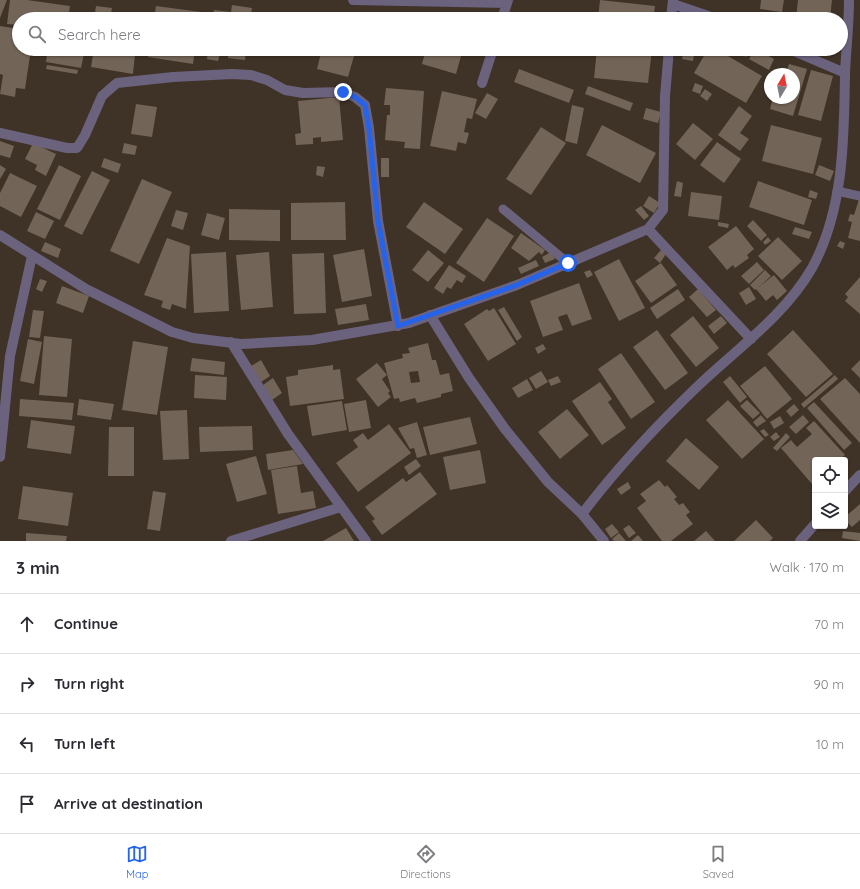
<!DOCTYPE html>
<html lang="en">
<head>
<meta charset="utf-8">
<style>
	body { margin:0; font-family:Quicksand,sans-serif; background:#f7f7f7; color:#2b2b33 }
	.controls { position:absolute; right:12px; bottom:12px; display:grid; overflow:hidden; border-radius:4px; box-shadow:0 1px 3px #0004 }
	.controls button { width:36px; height:36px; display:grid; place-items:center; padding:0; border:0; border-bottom:1px solid #e1e1e2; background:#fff; color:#2b2b33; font:20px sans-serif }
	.compass { position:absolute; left:764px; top:68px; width:36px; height:36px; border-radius:50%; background:#fff; box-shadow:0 1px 3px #0004; rotate:10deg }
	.stop { position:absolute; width:12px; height:12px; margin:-9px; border:3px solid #2563eb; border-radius:50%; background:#fff }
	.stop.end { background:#2563eb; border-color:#fff; box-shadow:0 1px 4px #0008 }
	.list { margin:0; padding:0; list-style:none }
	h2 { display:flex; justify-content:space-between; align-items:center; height:52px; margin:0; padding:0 16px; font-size:17px }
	h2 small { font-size:13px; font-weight:400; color:#7c7c81 }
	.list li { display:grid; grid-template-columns:26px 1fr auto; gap:12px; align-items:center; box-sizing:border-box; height:60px; padding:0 16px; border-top:1px solid #e1e1e2 }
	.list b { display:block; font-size:15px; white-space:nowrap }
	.list em { font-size:13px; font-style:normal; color:#7c7c81 }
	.icon { flex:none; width:22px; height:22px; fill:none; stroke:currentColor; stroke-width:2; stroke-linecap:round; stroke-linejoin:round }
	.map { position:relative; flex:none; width:860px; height:541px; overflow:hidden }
	.search { position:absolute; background:#fff; box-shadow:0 1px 3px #0004; left:12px; right:12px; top:12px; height:44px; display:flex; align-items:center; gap:10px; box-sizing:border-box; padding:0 14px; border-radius:22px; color:#7c7c81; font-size:15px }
	.sheet { height:292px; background:#fff }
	nav { display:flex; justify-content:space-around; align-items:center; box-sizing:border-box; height:56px; border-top:1px solid #e1e1e2; background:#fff; font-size:11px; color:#7c7c81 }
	nav a { display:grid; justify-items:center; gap:2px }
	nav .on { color:#2563eb }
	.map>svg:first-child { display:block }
	.building { fill:#726456; fill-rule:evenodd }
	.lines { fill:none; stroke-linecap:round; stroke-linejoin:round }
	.service { stroke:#6b627e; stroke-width:9 }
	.minor { stroke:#6b627e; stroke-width:10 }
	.route { stroke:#2563eb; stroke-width:5 }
</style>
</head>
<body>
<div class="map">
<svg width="860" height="541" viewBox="0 0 860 541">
	<rect width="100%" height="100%" fill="#3f3226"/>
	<path class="building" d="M0,0H7L0,18Z
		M10,0H27L70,6L68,19H19V25L7,24Z
		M600,0L655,6L654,13L658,14L657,19H598Z
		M761,0H784L782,12L760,9Z
		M798,0H832L830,19H796Z
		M232,5L252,8L250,19H212L214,10L231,12Z
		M96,6L112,8L110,19H94Z
		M156,6L201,12L200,19H154Z
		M331,13L352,18V19H330Z
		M448,13L461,16L460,19H447Z
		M0,26L19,29V49H31L25,89L16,88L15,97L0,94L3,75L0,74Z
		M48,49H85L81,68L46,62Z
		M94,49L135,54L133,74L91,67Z
		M149,49H195L193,64L148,57Z
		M208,49H246L245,60L228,58V54L220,53L218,61L207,59Z
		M322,49H356L348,77L317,69Z
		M426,49H463L456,74L422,64Z
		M597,49L652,50L648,83L594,78Z
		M684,49H695L693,61L682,59Z
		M708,49H716L762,76L746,103L694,73Z
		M732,49H750L746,57Z
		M755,49L774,59L769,70L749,59Z
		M789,64L807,69L793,116L770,109L773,98H794V74H780L781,71L786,73Z
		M47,65L78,70L77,74L46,69Z
		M519,69L574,90L569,103L514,82Z
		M811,70L833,76L821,121L798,115Z
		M695,83L703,86L700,94L692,91Z
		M588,86L633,103L630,111L585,94Z
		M386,88L424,91L420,149L404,148L405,142L385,140L387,115H390V105H384Z
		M705,89L712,94L707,101L700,96Z
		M442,91L477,99L472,119L467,118L464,132L469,133L466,144L458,142L456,151L430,146Z
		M487,93L498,99L486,119L475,113Z
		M339,97L343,140L321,142V137L313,138V144L296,145L295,134L301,133L298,101Z
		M136,104L157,107L152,137L131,134Z
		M572,105L584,108L577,144L565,141Z
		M739,106L752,116L740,133L749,139L740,151L718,135Z
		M646,108L661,112L658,123L643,119Z
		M693,123L713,139L695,160L676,144Z
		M602,125L656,153L640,183L586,155Z
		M771,125L822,138L813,174L762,161Z
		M541,127L566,143L531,195L506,179Z
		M0,141L14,146L10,158L0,155Z
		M717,142L741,159L724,183L700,165Z
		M33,143L56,154L46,176L35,170L37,165L25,159Z
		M124,143L137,146L135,155L122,153Z
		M104,158L121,164L118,173L101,167Z
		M381,158H389V177H381Z
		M0,165L6,169L0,179Z
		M59,165L81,176L60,220L37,209Z
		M819,165L834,171L830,181L815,175Z
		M317,166L325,167L323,177L316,175Z
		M92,171L110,180L82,235L64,226Z
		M10,173L37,186L21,217L0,206V193Z
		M142,179L172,192L139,264L110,251Z
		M677,181L683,183L681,197L674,196Z
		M758,181L812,200L804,225L749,207Z
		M810,190L818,193L816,199L808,197Z
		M691,192L722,196L719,220L688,216Z
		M649,196L660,203L654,213L643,206Z
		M860,196V241L848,238L852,222L848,221L850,214L854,215Z
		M345,202L346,240H291V203Z
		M424,202L463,229L445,254L406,227Z
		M641,206L649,216L644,220L635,210Z
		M229,209L280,210V241L229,240Z
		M176,210L188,213L183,230L171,226Z
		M36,212L54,221L45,239L27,231Z
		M207,213L225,218L219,240L201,235Z
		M487,218L514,236L484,282L456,263Z
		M753,220L767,235L761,241L747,226Z
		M718,222L729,224L728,228L718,226Z
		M736,226L754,249L747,255L749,258L735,268L733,265L727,270L708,247Z
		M795,227L812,232L809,239L792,234Z
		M521,233L545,250L542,255L539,252L529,261L511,248Z
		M768,237L771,241L765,245L763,242Z
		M778,237L802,261L782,280L758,256Z
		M167,238L190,246L186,309L172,304L170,310L161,307L163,301L144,295Z
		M840,241L845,243L843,249L837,246Z
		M45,242L61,249L58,258L41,251Z
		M364,249L372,296L342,302L333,255Z
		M428,250L444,263L428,282L412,270Z
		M661,250L666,254L660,263L654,258Z
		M226,252L229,311L194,313L191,254Z
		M269,252L273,307L241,310L236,255Z
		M551,252L555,259L545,263L542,257Z
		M324,253L326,313L294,314L292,254Z
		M619,259L645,308L619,321L594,272Z
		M536,260L539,266L521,274L518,268Z
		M757,262L764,270L749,284L741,276Z
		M661,263L677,285L651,303L635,281Z
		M449,265L466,276L462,283L457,280L451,289L447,287L443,294L434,288Z
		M590,270L593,275L587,278L584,272Z
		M765,270L771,276L759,287L774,275L787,291L777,300L773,295L766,301L756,289L755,290L750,285Z
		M860,277V314L845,301L848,297L845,294Z
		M40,279L47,281L42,292L36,289Z
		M579,283L592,319L572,326L567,314L558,317L563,330L543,337L530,301Z
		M62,286L89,296L83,313L56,303Z
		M749,287L756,299L746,305L739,293Z
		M678,289L685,300L657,319L650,308Z
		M698,289L716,310L707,317L689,297Z
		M366,304L369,320L338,325L335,309Z
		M504,307L522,337L517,341L498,310Z
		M494,308L516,344L488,361L464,324L487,309L489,311Z
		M33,310L44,311L40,338L29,337Z
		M693,316L719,348L696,367L670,335Z
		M721,316L727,323L714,334L708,326Z
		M657,330L688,373L665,390L633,347Z
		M793,330L833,374L806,397L767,354Z
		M44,336L72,339L67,397L39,395Z
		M28,339L42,342L34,384L20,381Z
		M133,341L168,347L157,415L122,410Z
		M428,343L432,360H436L440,375L449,373L453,391L441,394V397L417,403L415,398L400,402L399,398L394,399L384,363L403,358L402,354L410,353L408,348ZM418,371L420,382L411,383L409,372Z
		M543,344L546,349L538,354L535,348Z
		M621,353L655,402L631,419L598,369Z
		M192,358L225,362L224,375L190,371Z
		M261,360L270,376L261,382L251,366Z
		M860,360V378L851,369Z
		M377,363L387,375L382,379L390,391L388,393L391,397L378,407L356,379Z
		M333,365V370L340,369L344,399L290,406L286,377L298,375V370Z
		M765,366L792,399L767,419L740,386Z
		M541,371L548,382L536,389L529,378Z
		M195,375L227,377L226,400L194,398Z
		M835,375L838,379L804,408L801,404Z
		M558,376L561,382L551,386L548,380Z
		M730,376L747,397L740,403L723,382Z
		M273,378L282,393L272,400L263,385Z
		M845,378L860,394V443L820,399Z
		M527,379L533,390L518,398L512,388Z
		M600,382L612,399L608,402L626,428L602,445L572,401Z
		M20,399L74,403L72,420L19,416Z
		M79,399L114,404L111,420L77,415Z
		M366,400L371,428L349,432L344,404Z
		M728,400L764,439L742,459L706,420Z
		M747,400L760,413L753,419L740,406Z
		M342,401L347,430L312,436L307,406Z
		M814,402L852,443L844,450L807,408Z
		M794,404L799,410L791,417L786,411Z
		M567,409L589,435L560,459L538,432Z
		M187,410L189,459L163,460L160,411Z
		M761,415L766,421L757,427L753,422Z
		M803,415L809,422L796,434L789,427Z
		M780,416L784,423L774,429L770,422Z
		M470,417L477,444L430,455L423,427Z
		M31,420L75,426L71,454L27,448Z
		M814,421L845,455L839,460H815V481L812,484L781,448L791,440L797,447L812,434L806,428Z
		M417,422L427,455L417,458L414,448L410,449L398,428Z
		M389,424L411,453L358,492L336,463L358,447L353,440L363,433L368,440Z
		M252,426L253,450L200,452L199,427Z
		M109,427H134V476H108Z
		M764,429L769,435L765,437L760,431Z
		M776,432L780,437L774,441L770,437Z
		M786,433L790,437L777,451L773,448Z
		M686,438L719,467L699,490L666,461Z
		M293,450L303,464L268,470L266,454Z
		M480,450L486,483L450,490L443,457Z
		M256,456L267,494L237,502L226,464Z
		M416,459L421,466L409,475L404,467Z
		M297,466L301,493L313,491L316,508L278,514L271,470Z
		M420,472L437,494L382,535L372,521L375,519L365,507L403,478L406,482Z
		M659,480L665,487L667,485L677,497L674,499L679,505L683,503L690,512L686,515L693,524L671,541H662L637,508L646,501L640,494Z
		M628,482L631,488L621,495L617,489Z
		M23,486L73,493L68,526L18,519Z
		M153,491L166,493L160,531L147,529Z
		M860,504V520L852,527L845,520V517Z
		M756,520L773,538L770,541H734Z
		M612,524L619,532L611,538L605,529Z
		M629,525L636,533L629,538L623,529Z
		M346,528L354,541H323Z
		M706,531L715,541H694Z
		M843,531L860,533V541L842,538Z
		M26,533L67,536L66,541H26Z
		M619,533L626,541H614L612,539Z
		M638,535L643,541H631Z"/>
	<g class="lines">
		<path class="service" d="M837,191L860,196
			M503,209L568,263"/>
		<path class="minor" d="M353,0L507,3
			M673,4L717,19
			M502,19L508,0
			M671,19L673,0
			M789,49L845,73
			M482,83L493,49
			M0,133L67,148H77L85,135L102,96L117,83L173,77L232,74L251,75L267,80L285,90L303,93L343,92L355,97L365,105L369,128L378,221L398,326
			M648,229L663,210L665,96L669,49
			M0,235L86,289L172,332L193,338L241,344L312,340L409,323L517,285L648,229L751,339
			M430,315L469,378L505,429L548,482L582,514L604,541
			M231,342L288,434L366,541
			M0,457L10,356L32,256
			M845,491L860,475
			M582,514C617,468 657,425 699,385C737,349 786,314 812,268C844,210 844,138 845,74C846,49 849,25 849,0
			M231,541L341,507
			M800,541L815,524"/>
	</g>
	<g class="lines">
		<path class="route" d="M343,92L355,97L365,105L369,128L378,221L398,326L517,285L568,263"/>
	</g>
</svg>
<div class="controls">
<button><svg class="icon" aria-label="locate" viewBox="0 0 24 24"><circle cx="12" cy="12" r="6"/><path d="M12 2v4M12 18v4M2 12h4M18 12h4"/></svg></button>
<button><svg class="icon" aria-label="layers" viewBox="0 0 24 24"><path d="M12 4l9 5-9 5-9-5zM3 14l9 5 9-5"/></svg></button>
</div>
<svg class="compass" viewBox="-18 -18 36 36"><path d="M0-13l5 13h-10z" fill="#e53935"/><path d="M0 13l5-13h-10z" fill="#7c7c81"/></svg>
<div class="stop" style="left:568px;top:263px"></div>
<div class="stop end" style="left:343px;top:92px"></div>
<div class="search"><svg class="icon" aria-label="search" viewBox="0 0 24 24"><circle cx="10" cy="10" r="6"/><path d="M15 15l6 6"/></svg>Search here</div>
</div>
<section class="sheet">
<h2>3 min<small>Walk · 170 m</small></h2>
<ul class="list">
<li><svg class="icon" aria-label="ahead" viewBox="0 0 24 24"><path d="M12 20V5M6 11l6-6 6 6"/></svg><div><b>Continue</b></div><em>70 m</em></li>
<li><svg class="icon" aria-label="right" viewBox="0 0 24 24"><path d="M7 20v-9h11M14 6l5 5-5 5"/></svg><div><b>Turn right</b></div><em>90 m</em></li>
<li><svg class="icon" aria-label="left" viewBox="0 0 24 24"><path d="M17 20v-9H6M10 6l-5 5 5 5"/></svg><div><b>Turn left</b></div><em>10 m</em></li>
<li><svg class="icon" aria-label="arrive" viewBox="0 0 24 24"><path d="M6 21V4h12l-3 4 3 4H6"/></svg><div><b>Arrive at destination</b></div></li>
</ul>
</section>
<nav>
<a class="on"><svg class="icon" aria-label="map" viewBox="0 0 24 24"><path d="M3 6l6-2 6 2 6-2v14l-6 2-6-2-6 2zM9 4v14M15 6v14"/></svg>Map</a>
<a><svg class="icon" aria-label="directions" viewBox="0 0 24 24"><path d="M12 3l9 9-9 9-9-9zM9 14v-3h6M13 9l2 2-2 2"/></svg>Directions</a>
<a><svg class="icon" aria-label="saved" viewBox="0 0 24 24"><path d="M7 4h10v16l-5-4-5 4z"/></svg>Saved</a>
</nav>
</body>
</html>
